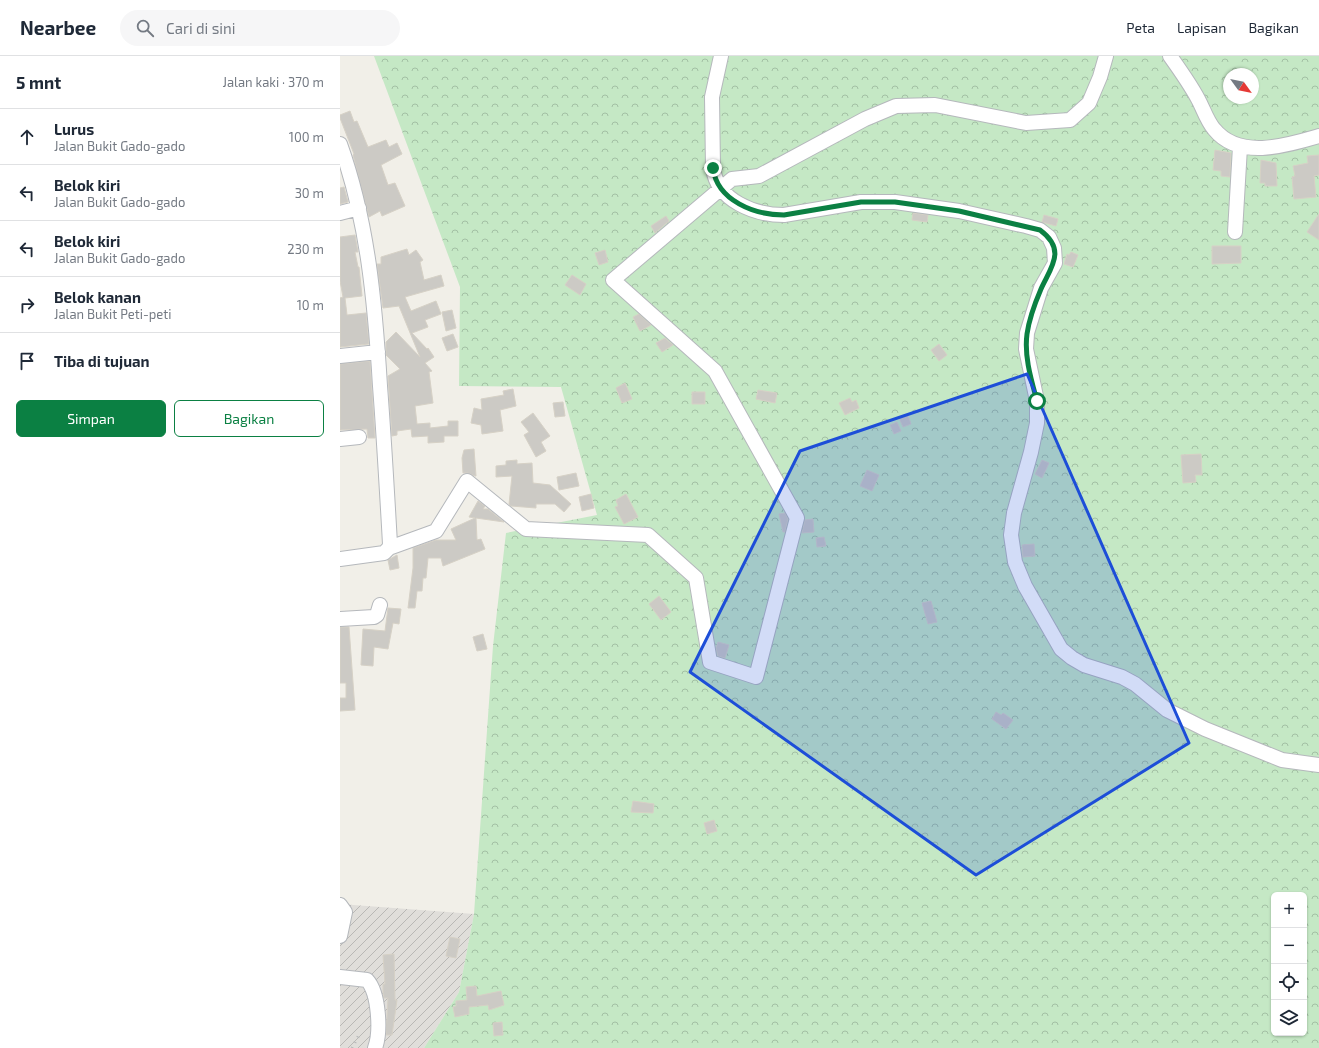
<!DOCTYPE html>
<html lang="id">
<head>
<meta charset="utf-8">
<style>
	body { margin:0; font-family:"Exo 2",sans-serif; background:#f6f6f7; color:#1f2937 }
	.controls { position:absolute; right:12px; bottom:12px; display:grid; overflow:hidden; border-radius:6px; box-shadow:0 1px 3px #0004 }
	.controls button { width:36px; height:36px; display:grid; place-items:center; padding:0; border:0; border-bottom:1px solid #e0e1e3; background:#fff; color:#1f2937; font:20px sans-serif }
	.compass { position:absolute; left:883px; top:12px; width:36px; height:36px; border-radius:50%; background:#fff; box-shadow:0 1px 3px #0004; rotate:123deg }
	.stop { position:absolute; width:12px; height:12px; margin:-9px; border:3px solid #0b8043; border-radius:50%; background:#fff }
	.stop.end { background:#0b8043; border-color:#fff; box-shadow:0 1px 4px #0008 }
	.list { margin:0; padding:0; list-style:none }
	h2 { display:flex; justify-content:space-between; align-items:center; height:52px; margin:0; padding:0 16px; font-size:17px }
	h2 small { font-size:13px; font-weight:400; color:#747a83 }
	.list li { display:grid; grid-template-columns:26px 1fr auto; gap:12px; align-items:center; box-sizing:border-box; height:56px; padding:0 16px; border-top:1px solid #e0e1e3 }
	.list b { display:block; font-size:15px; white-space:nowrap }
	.list p { margin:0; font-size:13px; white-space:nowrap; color:#747a83 }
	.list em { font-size:13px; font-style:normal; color:#747a83 }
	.actions { display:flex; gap:8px; padding:12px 16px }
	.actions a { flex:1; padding:9px 0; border:1px solid #0b8043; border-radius:6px; text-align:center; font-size:14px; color:#0b8043 }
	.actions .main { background:#0b8043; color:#fff }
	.icon { flex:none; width:22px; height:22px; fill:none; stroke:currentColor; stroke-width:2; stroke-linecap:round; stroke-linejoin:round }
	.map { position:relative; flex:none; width:979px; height:992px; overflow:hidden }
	header { display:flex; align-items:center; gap:24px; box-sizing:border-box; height:56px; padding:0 20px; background:#fff; border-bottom:1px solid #e0e1e3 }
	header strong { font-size:19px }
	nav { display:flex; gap:22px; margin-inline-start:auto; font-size:14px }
	.search { width:280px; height:36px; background:#f6f6f7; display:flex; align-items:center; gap:10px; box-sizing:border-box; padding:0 14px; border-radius:22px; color:#747a83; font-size:15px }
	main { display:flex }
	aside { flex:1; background:#fff }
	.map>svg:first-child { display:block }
	.industrial { fill:url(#industrial-furrows) }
	.forest { fill:url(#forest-crowns); fill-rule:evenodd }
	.building { fill:#cccac5; stroke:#d6d1c6 }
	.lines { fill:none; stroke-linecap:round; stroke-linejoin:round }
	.minor-casing { stroke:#b5b8bc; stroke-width:16 }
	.minor { stroke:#fff; stroke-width:14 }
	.rail { stroke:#b6b7b8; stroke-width:3; stroke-dasharray:1 5; stroke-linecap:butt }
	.route { stroke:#0b8043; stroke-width:5 }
	.marked { fill:#1d4ed8; fill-opacity:0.2; stroke:#1d4ed8; stroke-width:3; stroke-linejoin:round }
</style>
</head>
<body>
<header>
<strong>Nearbee</strong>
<div class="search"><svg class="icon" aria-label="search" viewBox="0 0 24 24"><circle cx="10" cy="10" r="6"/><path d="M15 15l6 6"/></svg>Cari di sini</div>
<nav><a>Peta</a><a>Lapisan</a><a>Bagikan</a></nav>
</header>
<main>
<aside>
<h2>5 mnt<small>Jalan kaki · 370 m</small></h2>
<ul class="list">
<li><svg class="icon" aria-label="ahead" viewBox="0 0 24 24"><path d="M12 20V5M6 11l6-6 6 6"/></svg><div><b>Lurus</b><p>Jalan Bukit Gado-gado</p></div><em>100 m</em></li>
<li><svg class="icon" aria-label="left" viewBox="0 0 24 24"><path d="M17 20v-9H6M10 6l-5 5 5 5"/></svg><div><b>Belok kiri</b><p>Jalan Bukit Gado-gado</p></div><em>30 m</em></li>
<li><svg class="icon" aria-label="left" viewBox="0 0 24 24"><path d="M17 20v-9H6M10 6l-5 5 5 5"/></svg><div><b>Belok kiri</b><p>Jalan Bukit Gado-gado</p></div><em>230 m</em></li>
<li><svg class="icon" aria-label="right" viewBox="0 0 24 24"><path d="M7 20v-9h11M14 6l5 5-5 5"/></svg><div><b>Belok kanan</b><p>Jalan Bukit Peti-peti</p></div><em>10 m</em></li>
<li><svg class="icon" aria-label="arrive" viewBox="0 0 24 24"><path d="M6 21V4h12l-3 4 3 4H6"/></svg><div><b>Tiba di tujuan</b></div></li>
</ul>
<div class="actions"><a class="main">Simpan</a><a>Bagikan</a></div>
</aside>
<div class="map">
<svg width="979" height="992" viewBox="0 0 979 992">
	<defs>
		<pattern id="industrial-furrows" width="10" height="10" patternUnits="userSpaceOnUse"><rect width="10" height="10" fill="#e0deda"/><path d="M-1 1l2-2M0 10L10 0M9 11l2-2" fill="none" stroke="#b9b8b5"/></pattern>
		<pattern id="forest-crowns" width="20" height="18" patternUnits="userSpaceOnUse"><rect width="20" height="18" fill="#c5e8c5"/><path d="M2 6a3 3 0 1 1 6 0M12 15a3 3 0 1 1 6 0" fill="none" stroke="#a3c0a4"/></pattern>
	</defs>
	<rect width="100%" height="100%" fill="#f1efe8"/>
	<path class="industrial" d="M0,848L134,858L119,936L84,992H0Z"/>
	<path class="forest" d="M34,0H979V992H84L119,936L134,858L153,590L166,477L257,459L221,331L119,330L120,231ZM889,18H913V42H889ZM934,839H964V977H934Z"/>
	<path class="building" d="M10,55L14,66L17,65L28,91L46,84L49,91L57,87L62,98L41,109L48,129L55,127L65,150L42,160L40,155L29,161L13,99L14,98L0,62V59Z
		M875,94L891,97L890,121L881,120V115L873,114Z
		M979,99V119L974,120L976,141L954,143L952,121L955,120L953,110L968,107L967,100Z
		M921,104L936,107L937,130H925V127H920Z
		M4,131L8,146L0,148V132Z
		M573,157L588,159L587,166L572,164Z
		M979,158V184L967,176Z
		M704,159L718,163L716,170L702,166Z
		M326,160L329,165L315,177L311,170Z
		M15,179L18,196H15L18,211H19L22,240L5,242L7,259L26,257L29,288L0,291V242L3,241L0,225V181Z
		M872,190H901V207L872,208Z
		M67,193L69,199L76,194L83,204L80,206L84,224L101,219L104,230L65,241L71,255L96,245L101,258L85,264L88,271L72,277L87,293L88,292L94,301L85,307L92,315L89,316L93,347L75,350L77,368L90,367V372L108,370V365H118V380H104V386L88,387V380L72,381L71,373L57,375V379L52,380L48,320L60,313L46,299V286L56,276L80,301L59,250L43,252L37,208H41V201Z
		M265,194L268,206L259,209L255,197Z
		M731,196L738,199L733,211L724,208L727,198L729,199Z
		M232,219L246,228L240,239L225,229Z
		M112,254L116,272L106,275L102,256Z
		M299,258L311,269L300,275L293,261Z
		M113,278L118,291L107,295L102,282Z
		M325,282L333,289L322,296L316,287Z
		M599,288L607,299L599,305L591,294Z
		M30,305L35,382H28L27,373L0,374V308Z
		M285,327L292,343L282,347L276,332Z
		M173,333L176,350L160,354L163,375L142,378L141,369L131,367L134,352L142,354L141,343L164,339L163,335Z
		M418,334L437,337L435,347L416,343Z
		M352,336H365V348H352Z
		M510,342L512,346L516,344L519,352L505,359L499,347Z
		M223,346L225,360L215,361L213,347Z
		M193,357L210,380L201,386L206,395L196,401L184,379L189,376L181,366Z
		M568,359L571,368L563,371L559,362Z
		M557,366L561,375L554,378L550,369Z
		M134,393L136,420H135L128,417H123L122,402L124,394Z
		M861,398L862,419H855L856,426L843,427L841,399Z
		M177,404V408L192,407L193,427L210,429L231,448L224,456L215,448H196V452L171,450L169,448L172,420L156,421V410L166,409V405Z
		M702,404L709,407L702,422L695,418Z
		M527,414L539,419L532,435L520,430Z
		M236,417L239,430L219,434L217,421Z
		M251,438L254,452L242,455L239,441Z
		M286,438L298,461L284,468L275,451L278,450L276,444Z
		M138,445L145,450L143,453H148L164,466L136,462L137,484L141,483L145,493L103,510L101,502H88L86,522H83L82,535H77L75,552H68L73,512V492L96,484H116L111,473L135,462L129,461Z
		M445,457L448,463L445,476H443L439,458Z
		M473,463L474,476L462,477L465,464Z
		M484,481L486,490L477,491L476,482Z
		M694,488L695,500L683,501L682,489Z
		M57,499L59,512L50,514L48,504Z
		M319,540L331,556L321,564L309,548Z
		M591,545L597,566L588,568L582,547Z
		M48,552L61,553L59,568L53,567L48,593L34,591L33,610L21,609L23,573L45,575Z
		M0,571H9L15,654L0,655V642H6V627H0Z
		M143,578L147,593L137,595L133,581Z
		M378,586L389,589L385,602L378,600L376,592Z
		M656,656L661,659L663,657L673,664L666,673L652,663Z
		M293,745L314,748L313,757L291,756Z
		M374,764L377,775L367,778L364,767Z
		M110,881L120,883L116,902L106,900Z
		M54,898L55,944H57L52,979H46L48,942H44L43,937V928H45L43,899Z
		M136,930L137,940L161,935L164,949L149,954L148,949L129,951V958L115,961L113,951L116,950V945L127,944L126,931Z
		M162,966L163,979L154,980L153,967Z"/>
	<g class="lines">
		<defs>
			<path id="minor" d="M381,0L372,41L373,112C377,145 415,159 444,159L521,146H555L619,155L686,170L700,174L709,181L714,192L715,207L701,232L687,277L686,293L697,345V367L691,396L674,457L671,479L675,506L685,530L721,593L732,602L744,609L782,621L795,628L827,654L865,673L942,704L979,709
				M830,0C840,14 850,28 858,43C863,52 867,65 874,73C899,104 945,90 979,80
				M0,88C28,166 35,247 40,330C44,382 47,435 50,488L49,492L44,497L0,503
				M0,157L19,152
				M895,176L900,91
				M0,300L38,296
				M0,383L19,381
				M49,492L96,475L127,425L186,473L308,479L356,522L370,606L416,621L457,462L375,315L273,224L392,123L419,120L525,63L556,50L595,49L686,67L730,64L749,47L760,21L766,0
				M0,563L34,561L37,559L40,549
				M0,849L5,856L0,880
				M0,921L27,924C39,937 41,976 35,992"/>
		</defs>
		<use href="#minor" class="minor-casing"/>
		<use href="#minor" class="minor"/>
		<path class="rail" d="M12,992L19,979"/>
	</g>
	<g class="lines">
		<path class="route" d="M373,112C377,145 415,159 444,159L521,146H555L619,155L700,174C727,194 711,211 701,233C695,247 689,263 687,278C684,300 691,323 697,345"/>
	</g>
	<path class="marked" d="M687,318L849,687L636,819L350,616L460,395Z"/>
</svg>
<div class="controls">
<button>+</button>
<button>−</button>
<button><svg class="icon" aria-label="locate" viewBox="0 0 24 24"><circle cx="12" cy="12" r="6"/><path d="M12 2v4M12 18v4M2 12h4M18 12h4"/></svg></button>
<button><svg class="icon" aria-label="layers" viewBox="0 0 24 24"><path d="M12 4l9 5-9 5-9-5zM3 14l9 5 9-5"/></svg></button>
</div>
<svg class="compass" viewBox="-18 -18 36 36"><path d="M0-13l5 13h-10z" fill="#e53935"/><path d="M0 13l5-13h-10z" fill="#747a83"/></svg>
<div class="stop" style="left:697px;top:345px"></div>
<div class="stop end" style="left:373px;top:112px"></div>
</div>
</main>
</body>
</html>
